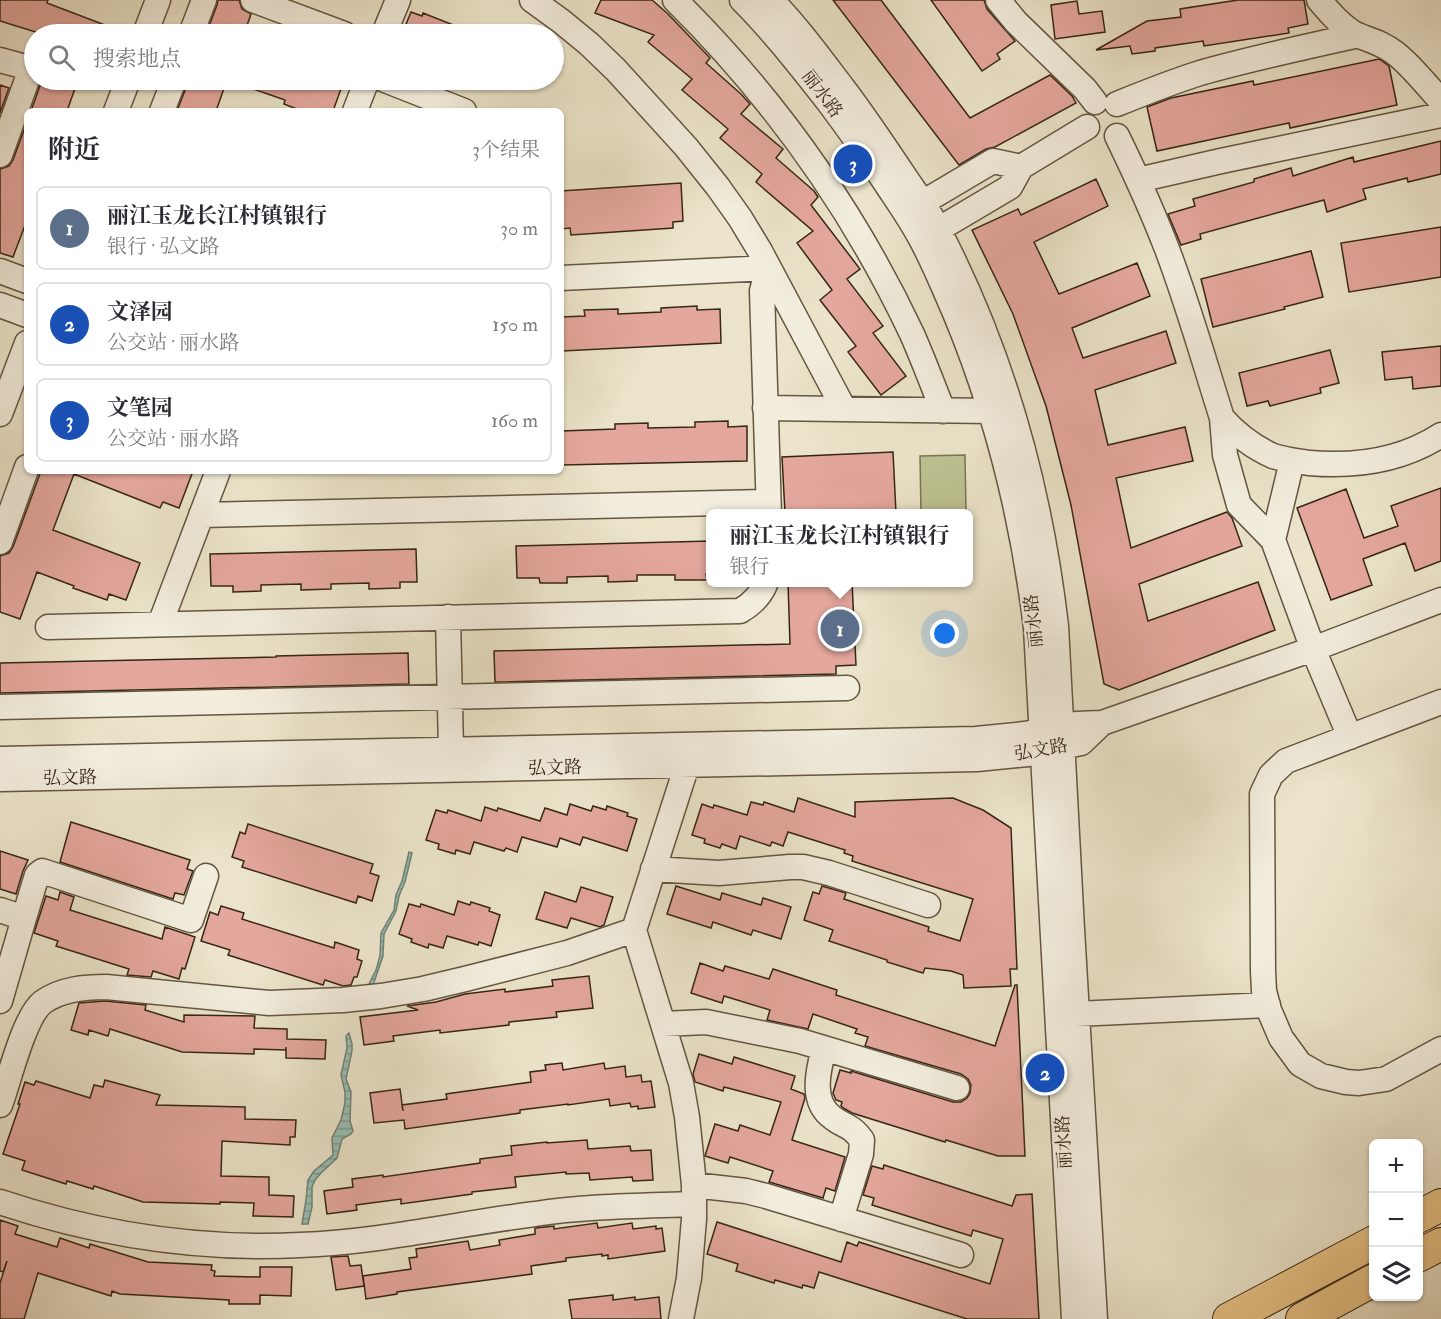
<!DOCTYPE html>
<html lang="zh">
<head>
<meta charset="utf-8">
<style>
	body { margin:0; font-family:"IM FELL Double Pica","Noto Serif SC",serif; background:#f2f2f3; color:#2b2b33 }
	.controls { position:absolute; right:18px; bottom:18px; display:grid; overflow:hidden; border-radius:9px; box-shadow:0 2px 4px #0004 }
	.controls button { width:54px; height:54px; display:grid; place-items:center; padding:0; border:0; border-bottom:2px solid #e1e1e2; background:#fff; color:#2b2b33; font:30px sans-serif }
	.you { position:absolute; left:945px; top:634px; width:21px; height:21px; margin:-15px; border:4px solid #fff; border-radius:50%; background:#1a73e8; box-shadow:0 0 0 9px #1a73e833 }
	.badge { display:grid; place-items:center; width:39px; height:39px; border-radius:50%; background:#8f2418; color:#fff; font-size:20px; font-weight:700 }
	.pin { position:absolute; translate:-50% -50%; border:3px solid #fff; box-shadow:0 2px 6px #0006 }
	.popup { position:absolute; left:706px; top:509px; width:267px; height:78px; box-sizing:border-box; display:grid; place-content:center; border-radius:9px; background:#fff; filter:drop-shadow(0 2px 4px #0005); font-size:20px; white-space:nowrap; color:#7c7c81 }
	.popup b { font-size:22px; color:#2b2b33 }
	.popup::after { content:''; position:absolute; left:50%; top:100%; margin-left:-12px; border:12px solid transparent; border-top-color:#fff }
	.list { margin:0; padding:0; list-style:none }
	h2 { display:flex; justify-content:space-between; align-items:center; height:78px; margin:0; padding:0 24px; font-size:26px }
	h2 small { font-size:20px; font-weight:400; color:#7c7c81 }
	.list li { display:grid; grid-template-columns:39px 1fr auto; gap:18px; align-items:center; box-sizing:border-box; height:84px; margin:0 12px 12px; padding:0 12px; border:2px solid #e1e1e2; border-radius:9px }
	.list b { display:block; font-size:22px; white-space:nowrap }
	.list p { margin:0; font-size:20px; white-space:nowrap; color:#7c7c81 }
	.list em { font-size:20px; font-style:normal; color:#7c7c81 }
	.icon { flex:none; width:33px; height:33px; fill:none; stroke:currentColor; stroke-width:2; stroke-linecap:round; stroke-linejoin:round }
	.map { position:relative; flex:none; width:1441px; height:1319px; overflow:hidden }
	.search { position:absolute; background:#fff; box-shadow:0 2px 4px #0004; left:24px; top:24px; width:540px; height:66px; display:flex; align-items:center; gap:15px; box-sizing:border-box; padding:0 21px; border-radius:33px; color:#7c7c81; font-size:22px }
	.panel { position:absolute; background:#fff; box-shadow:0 2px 4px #0004; left:24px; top:108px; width:540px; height:366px; border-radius:9px }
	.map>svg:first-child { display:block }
	.pitch { fill:#bdc292; stroke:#7a7454; stroke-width:1.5 }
	.water { fill:url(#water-rules); stroke:#718275; stroke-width:1.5 }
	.building { fill:#e4a79d; stroke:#372615; stroke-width:1.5 }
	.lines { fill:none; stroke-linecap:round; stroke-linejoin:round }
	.minor-casing { stroke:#645642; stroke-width:27 }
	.major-casing { stroke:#372615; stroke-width:34 }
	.minor { stroke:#f2eddd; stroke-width:24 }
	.major { stroke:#e6c285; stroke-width:32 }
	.labels { text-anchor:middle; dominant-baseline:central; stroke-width:4.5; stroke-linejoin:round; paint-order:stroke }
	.street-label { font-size:18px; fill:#372615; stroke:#f2eddd }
</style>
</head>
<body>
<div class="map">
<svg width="1441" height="1319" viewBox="0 0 1441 1319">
	<defs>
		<pattern id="water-rules" width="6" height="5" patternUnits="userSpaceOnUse" patternTransform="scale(1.5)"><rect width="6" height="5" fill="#98bfb5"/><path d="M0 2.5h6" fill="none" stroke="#7d9b92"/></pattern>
	</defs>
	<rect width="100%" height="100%" fill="#ebe4ca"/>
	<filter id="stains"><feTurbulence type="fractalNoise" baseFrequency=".00333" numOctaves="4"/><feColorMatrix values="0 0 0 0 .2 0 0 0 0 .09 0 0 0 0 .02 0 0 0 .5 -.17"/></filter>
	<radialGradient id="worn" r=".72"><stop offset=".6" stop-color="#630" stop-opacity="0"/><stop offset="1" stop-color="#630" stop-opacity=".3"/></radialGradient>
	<path class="pitch" d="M965,455L966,513H921L920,456Z"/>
	<path class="water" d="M409,852L412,853L405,882L399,896L396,911L384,934L383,956L373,985L369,984L376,970L380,956L381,933L394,910L396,895L402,881Z
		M349,1033L352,1044V1051L346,1079L351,1092L350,1121L353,1131L351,1134L342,1139L337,1158L321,1173L315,1180L312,1187V1207L308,1224H302L306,1200L308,1180L314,1171L333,1155L332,1138L341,1120L345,1103V1092L341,1075L347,1048L346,1036Z"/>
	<path class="building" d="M0,0H48L47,3L126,33V34H42L0,21Z
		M218,0H239L242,9L251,14L244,34H206L217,5Z
		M601,0H652L668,14L710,58L706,63L742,95L750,104L741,114L783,149L776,158L814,191L818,197L811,205L860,269L847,279L883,326L873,333L906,376L881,395L848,352L856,346L820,300L832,290L797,243L813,231L756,182L762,174L720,138L728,129L682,90L692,79L648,42L654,35L595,13Z
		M833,0H881L970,118L1050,75L1072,96L1076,103L995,147L986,149L959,165Z
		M931,0H984L987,9L1015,41L997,54L1000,59L982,71Z
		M1238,0H1304L1308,24L1288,28L1289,33L1204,46L1203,41L1155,48V51L1132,54L1130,46L1096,50L1147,21L1181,17L1180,9Z
		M1077,1L1079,14L1102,11L1105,32L1055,39L1051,5Z
		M411,12L422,16L423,13L476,34H402Z
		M1379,59L1389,66L1397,105L1290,128L1289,123L1157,151L1147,107L1171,98L1253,81L1254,85Z
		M42,80H78L67,111H31Z
		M188,80H227L216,111H177L187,85Z
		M234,80H324L342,86L333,111H302L284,104L285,100L233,82Z
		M0,85L9,88L0,113Z
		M27,122V220L13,257L0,253V169L9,166L13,160Z
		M1441,141V174L1408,182L1407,178L1363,189L1366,199L1327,212L1324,200L1200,234L1201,239L1181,245L1168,214L1195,206L1193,199L1254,182V179L1291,168L1293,176L1353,157L1354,162Z
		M1096,179L1108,206L1034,242L1059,294L1137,263L1150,296L1072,328L1083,358L1166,331L1176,363L1095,390L1108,445L1185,427L1193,461L1116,478L1131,548L1227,512L1232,518L1242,546L1139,584L1148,621L1258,582L1275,630L1119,690L1104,684L1071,505L1046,406L1013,314L972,230L1018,209L1021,215Z
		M681,183L683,221L673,222V228L571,235L570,228L561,229V191Z
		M1441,227V277L1349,292L1341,243Z
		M1311,251L1323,297L1284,307L1285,309L1213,327L1201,279Z
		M697,306V310L720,309L721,343L562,351L561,317L585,316L584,310L618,309V314L661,312V308Z
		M1441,346V386L1413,389L1412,377L1385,380L1382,352Z
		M1330,350L1339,383L1320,388L1321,393L1270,406L1268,401L1247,406L1239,373Z
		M728,421V427L747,426V461L561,465V431L615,429V424L648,423V428L695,427V422Z
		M893,452L896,513H785L782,457Z
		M41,471H193L179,508L163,502L160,508L74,474L53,530L140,563L126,600L109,594L107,600L73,588L74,586L37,572L20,619L0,612V556L9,553L13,547Z
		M1441,488V561L1415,571L1405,543L1363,559L1372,585L1331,600L1297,508L1346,489L1364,538L1398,526L1391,506Z
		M711,541V574H706L707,580H675V575H637V581L608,582V576L567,577V583H540L539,578H517L516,546Z
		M416,549L417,582H400V588L369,589V583L331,584V589L301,590V584L261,585V591L233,592V586H211L210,554Z
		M788,582H852L856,665L836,666V674L495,682L494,651L790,644Z
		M408,653L409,684L0,693V663L276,657V656Z
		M798,798L855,817V802L953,798L983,810L1011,828L1017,969H1010L1011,986L964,988L963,975L951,971L925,968L923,973L887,962V960L829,941L833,930L804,920L813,892L819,894L822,886L846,893L844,899L929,927L928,931L960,941L973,899L852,861L853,856L844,853L845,850L788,832L783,846L772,842L770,846L740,836L736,849L722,844L720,848L704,843L705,839L692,835L702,804L713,808L714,805L747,815L751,802L763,805L764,802L794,812Z
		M570,804L591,811L593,806L606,810L607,806L628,813L627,816L637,819L627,851L583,837L580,845L560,838L557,847L522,837L517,852L506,848L504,851L474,842L470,854L456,850L455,854L438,849L439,844L426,840L436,810L447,813L448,810L481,821L485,807L497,811L498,808L540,821L545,808L567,815Z
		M71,822L190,860L187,869L193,871L184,895L175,893L173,899L60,862Z
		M248,824L373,864L370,873L379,876L372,901L358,896L356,903L242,867L244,861L232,857L240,832L245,834Z
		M0,851L28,860L23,871L16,894L0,889Z
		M676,886L720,900L722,893L761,905L763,898L791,907L781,939L753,930L751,935L713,922L711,928L667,914Z
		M581,887L613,897L604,925L600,927L571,918L567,928L536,919L545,892L576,902Z
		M60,892L74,897L70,910L162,939L165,927L195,937L185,969L182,968L179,979L153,971L151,977L127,975L129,969L56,946L58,941L34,933L46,896L58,900Z
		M458,901L470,905L471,902L490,908L489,911L500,915L491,946L479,942L478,945L447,936L443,948L429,944L428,948L411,942L412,939L399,934L409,904L420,907L421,904L454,915Z
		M221,906L244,913L242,919L318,943L334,948L335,942L359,950L357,959L362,961L357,977H354L351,985L343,986L325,980L323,985L228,955L230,950L201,941L210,912L218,915Z
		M700,963L723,971L725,966L769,979L773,969L837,990L836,995L995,1046L1015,985H1017L1025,1156H998L946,1140L945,1142L852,1113L845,1109L841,1106L842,1102L836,1100L833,1093L840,1070L851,1073V1071L953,1102H961L967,1098L970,1093L971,1085L968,1079L961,1074L865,1046L868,1037L855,1033L857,1029L813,1014L808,1029L767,1020L770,1010L724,996L722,1003L691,993Z
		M589,976L593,1008L556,1012L557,1017L509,1022V1025L440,1033V1030L393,1036L394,1041L364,1045L360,1017L418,1010L407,1006L436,1002L465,994L505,989V992L553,986L552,980Z
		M105,1001L146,1005L145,1010L184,1022V1015L255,1016L254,1028L287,1029V1039L326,1040L325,1059L286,1058V1047V1050L254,1049V1054L182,1052L110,1029L108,1036L89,1030L88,1035L71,1030L79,1003Z
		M699,1054L732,1064L734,1057L795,1076L791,1089L804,1094L805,1098L792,1140L845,1157L835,1191L826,1188L823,1198L769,1182L773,1171L730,1157L728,1163L705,1156L715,1124L738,1131L740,1125L770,1135L781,1102L724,1087L723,1091L695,1082L693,1074Z
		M562,1063L563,1070L604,1063L605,1069L625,1066L626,1077L641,1075L642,1082L651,1081L655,1107L638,1109V1106L631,1107L630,1103L610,1106L609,1099L568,1105V1104L520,1110V1113L405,1129L404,1120L374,1123L370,1093L400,1089L403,1111L402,1105L447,1099L446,1094L531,1082L530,1072L546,1070L545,1065Z
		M105,1080L160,1095L156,1105L245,1107V1119L296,1120L295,1137H290V1145L222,1141L221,1176L269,1177V1195L294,1196L293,1217L253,1216L254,1203L220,1202V1204L143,1202L94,1186L93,1189L67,1181L66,1184L22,1170L25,1161L3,1154L20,1104H18L25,1082L34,1085L36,1081L90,1098L94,1085L103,1087Z
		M587,1140L588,1149L630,1146L631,1151L651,1150L653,1180L633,1181L632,1177L590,1180L589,1173L566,1174V1172L515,1177L516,1187L472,1192V1194L401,1204V1199L356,1205L357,1210L327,1214L324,1191L353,1187L352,1179L383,1175V1177L480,1163V1159L512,1155L511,1146L547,1142V1143Z
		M884,1165L1012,1206L1016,1195L1032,1194L1039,1319H967L819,1272L814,1288L803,1285L802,1288L775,1280L774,1283L736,1271L738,1264L707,1254L717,1222L841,1262L847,1242L857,1246L859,1242L990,1284L1003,1239L973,1230L971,1236L872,1205L874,1198L863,1195L872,1166L883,1169Z
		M0,1220L18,1226L15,1234L57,1247L60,1238L89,1248L90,1244L148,1262L212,1265L211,1270L215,1271L214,1276L260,1277V1267H292L291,1296L260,1295V1304H229V1300L120,1294L112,1291L111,1296L38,1273L24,1319H0V1283L7,1261L3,1272L0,1271Z
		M597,1223L598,1228L632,1223L633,1229L656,1226V1229L662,1228L665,1251L608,1259V1255L602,1256V1254L566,1258V1261L531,1266L532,1274L397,1292V1294L366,1299L363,1276L411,1269L409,1258L417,1257L416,1249L468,1241L470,1250L500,1245L499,1240L535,1234V1228L554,1226V1229Z
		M348,1256L350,1266L361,1265L364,1286L336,1290L331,1257Z
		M613,1295V1300L635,1297V1300L659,1297L661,1319H572L569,1300Z"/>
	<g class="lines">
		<defs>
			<path id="minor" d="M253,0L344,34
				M532,0L561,21L589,44L616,70L686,147L718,187L740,218L760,251L844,409
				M675,0C773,97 853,209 912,334C923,359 933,385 943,411
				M742,0C773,31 800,66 827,100C848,128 868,156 887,185C899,203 911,220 921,239C934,263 944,288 955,313C997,414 1023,519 1036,628L1074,1319
				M771,0C797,26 820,58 843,88C865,117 885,147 905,177C917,195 930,212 939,231C1003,354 1040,489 1056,626L1072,929L1095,1319
				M998,0L1016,22L1085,89L1095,102
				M1319,0C1330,13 1342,27 1357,35C1372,41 1382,43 1395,53C1411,65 1427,86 1441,101
				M145,34L158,0
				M191,34L204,0
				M384,34L398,0
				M0,60L22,66L28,77L0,155
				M385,80L464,111
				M1117,104C1144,93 1172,82 1200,73C1252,58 1306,47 1358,35
				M116,111L128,80
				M162,111L174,80
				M355,111L367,80
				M1117,136C1135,173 1152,210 1167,249C1188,304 1204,361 1222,418C1237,435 1253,447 1273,456C1285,460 1297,461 1309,463C1355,467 1401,461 1441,435
				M1138,180L1221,161L1441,115
				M922,203L993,161L1021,167
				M939,229L1010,187L1021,167L1087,127
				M0,271L27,281
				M561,278L768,268L762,291L769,514
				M0,305L27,315
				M765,408L991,411
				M0,414L27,343
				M1222,418L1225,455L1239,505L1273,540
				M1292,461L1273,540L1313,649L1350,737
				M201,515L768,502
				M0,542L27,467
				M448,617L451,750
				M160,624L218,471
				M48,627L740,611C752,604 761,596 766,582
				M1441,702L1286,761L1271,775L1262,794L1263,971L1264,991L1269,1010L1281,1038L1300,1064L1321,1076L1346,1082L1359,1083L1386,1079L1441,1049
				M0,707L847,688
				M0,759L976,739L1025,734L1076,724L1102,723L1313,649L1441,600
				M0,779L977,759L1028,754L1081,743L1102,723
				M653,869L719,873L790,867H803L829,873L928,905
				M0,910L24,918L0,1001
				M24,918L37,875L42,871L191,920L206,876
				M1076,1014L1268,1005
				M663,1024L706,1022L800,1041L957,1088
				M824,1048C818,1071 810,1102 833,1118C846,1128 850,1124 862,1140L861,1154L841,1219
				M0,1105C9,1081 24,1016 43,1002C61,989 85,987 106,987L269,1003L343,1000L381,996L423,989L465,979L567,953L634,930
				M694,1185L746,1191L766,1196L961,1255
				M0,1202C96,1234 199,1250 300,1245C379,1242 457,1224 535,1214C588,1206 641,1206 694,1204
				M681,1319L689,1278L694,1219V1185L687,1117L681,1083L634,930L687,765"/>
			<path id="major" d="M1418,1217L1441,1205
				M1418,1256L1441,1244
				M1229,1319L1374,1242
				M1302,1319L1374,1280"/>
		</defs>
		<use href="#minor" class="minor-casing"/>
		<use href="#major" class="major-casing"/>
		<use href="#minor" class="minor"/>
		<use href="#major" class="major"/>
	</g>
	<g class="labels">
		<g class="street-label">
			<text transform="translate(822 94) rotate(53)">丽水路</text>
			<text transform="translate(1034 621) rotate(-96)">丽水路</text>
			<text transform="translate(1041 750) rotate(-10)">弘文路</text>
			<text transform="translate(555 768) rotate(-1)">弘文路</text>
			<text transform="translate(70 778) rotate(-1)">弘文路</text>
			<text transform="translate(1064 1142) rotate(-93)">丽水路</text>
		</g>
	</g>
	<rect width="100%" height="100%" filter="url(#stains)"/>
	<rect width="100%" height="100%" fill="url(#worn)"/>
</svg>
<div class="controls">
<button>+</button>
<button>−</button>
<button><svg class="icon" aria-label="layers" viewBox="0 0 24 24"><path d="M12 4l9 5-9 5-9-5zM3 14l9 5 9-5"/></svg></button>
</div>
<div class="you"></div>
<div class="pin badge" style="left:840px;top:629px;background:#5c6f8a">1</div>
<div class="popup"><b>丽江玉龙长江村镇银行</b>银行</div>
<div class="pin badge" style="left:1045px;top:1073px;background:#1a4fb4">2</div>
<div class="pin badge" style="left:853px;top:164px;background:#1a4fb4">3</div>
<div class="search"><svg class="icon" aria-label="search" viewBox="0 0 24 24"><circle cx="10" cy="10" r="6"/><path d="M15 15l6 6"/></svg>搜索地点</div>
<section class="panel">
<h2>附近<small>3个结果</small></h2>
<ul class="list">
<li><span class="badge" style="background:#5c6f8a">1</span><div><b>丽江玉龙长江村镇银行</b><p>银行 · 弘文路</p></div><em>30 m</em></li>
<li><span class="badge" style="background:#1a4fb4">2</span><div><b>文泽园</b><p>公交站 · 丽水路</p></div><em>150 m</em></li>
<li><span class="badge" style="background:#1a4fb4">3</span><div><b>文笔园</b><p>公交站 · 丽水路</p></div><em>160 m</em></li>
</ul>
</section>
</div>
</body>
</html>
